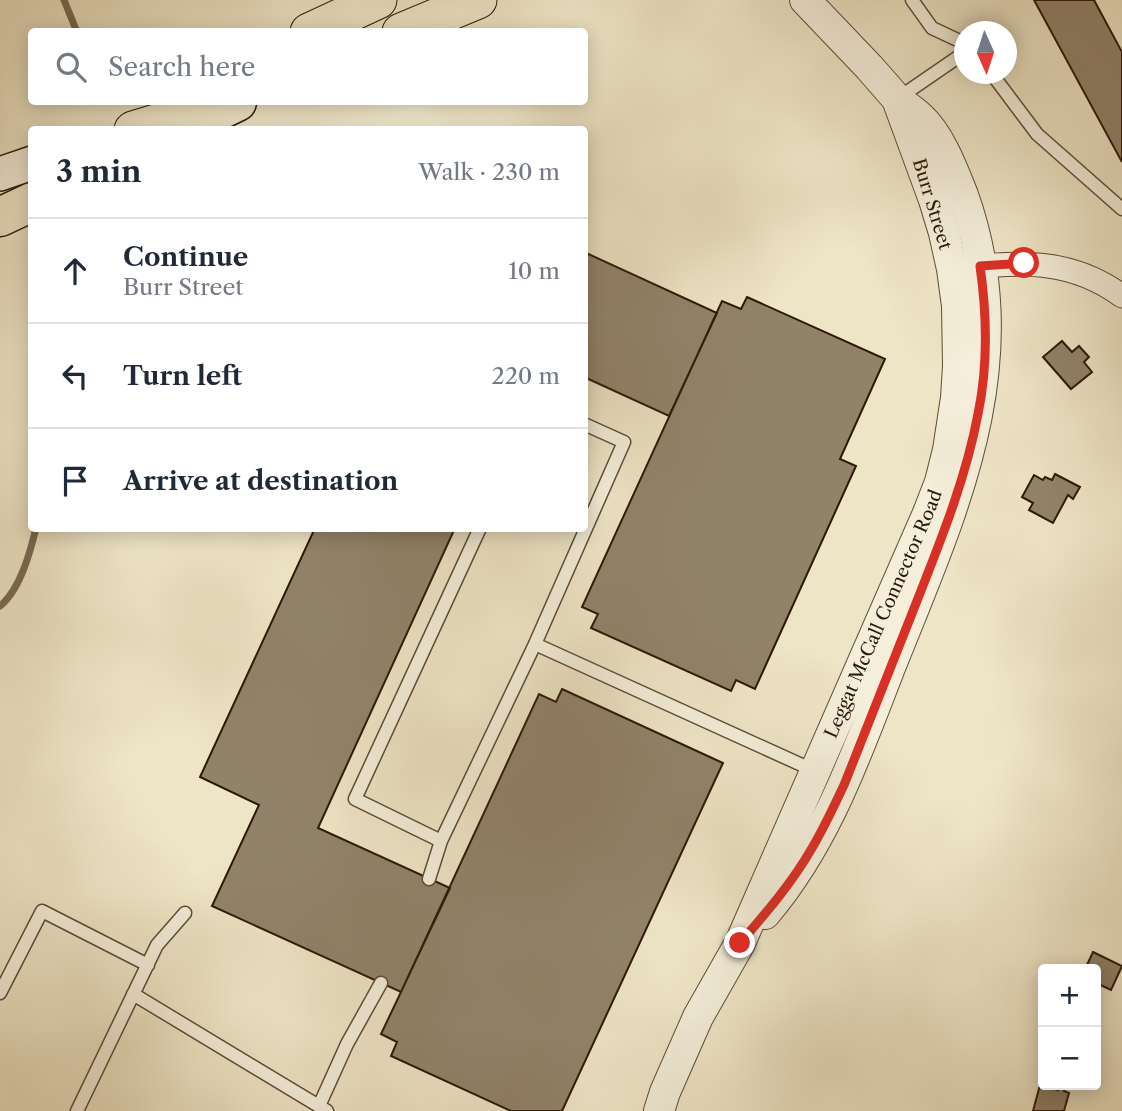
<!DOCTYPE html>
<html lang="en">
<head>
<meta charset="utf-8">
<style>
	body { margin:0; font-family:"Libre Caslon Text",serif; background:#f6f6f7; color:#1f2937 }
	.controls { position:absolute; right:21px; bottom:21px; display:grid; overflow:hidden; border-radius:7px; box-shadow:0 4px 18px #0003 }
	.controls button { width:63px; height:63px; display:grid; place-items:center; padding:0; border:0; border-bottom:2px solid #e0e1e3; background:#fff; color:#1f2937; font:35px sans-serif }
	.compass { position:absolute; left:954px; top:21px; width:63px; height:63px; border-radius:50%; background:#fff; box-shadow:0 4px 18px #0003; rotate:177deg }
	.stop { position:absolute; width:21px; height:21px; margin:-16px; border:5px solid #d93025; border-radius:50%; background:#fff }
	.stop.end { background:#d93025; border-color:#fff; box-shadow:0 2px 7px #0008 }
	.list { margin:0; padding:0; list-style:none }
	h2 { display:flex; justify-content:space-between; align-items:center; height:91px; margin:0; padding:0 28px; font-size:30px }
	h2 small { font-size:23px; font-weight:400; color:#747a83 }
	.list li { display:grid; grid-template-columns:46px 1fr auto; gap:21px; align-items:center; box-sizing:border-box; height:105px; padding:0 28px; border-top:2px solid #e0e1e3 }
	.list b { display:block; font-size:26px; white-space:nowrap }
	.list p { margin:0; font-size:23px; white-space:nowrap; color:#747a83 }
	.list em { font-size:23px; font-style:normal; color:#747a83 }
	.icon { flex:none; width:38px; height:38px; fill:none; stroke:currentColor; stroke-width:2; stroke-linecap:round; stroke-linejoin:round }
	.map { position:relative; flex:none; width:1122px; height:1111px; overflow:hidden }
	.search { position:absolute; background:#fff; box-shadow:0 4px 18px #0003; left:28px; top:28px; width:560px; height:77px; display:flex; align-items:center; gap:18px; box-sizing:border-box; padding:0 24px; border-radius:7px; color:#747a83; font-size:26px }
	.panel { position:absolute; background:#fff; box-shadow:0 4px 18px #0003; left:28px; top:126px; width:560px; height:406px; border-radius:7px }
	.map>svg:first-child { display:block }
	.lines { fill:none; stroke-linecap:round; stroke-linejoin:round }
	.stream { stroke:#796a52; stroke-width:7 }
	.building { fill:#91836a; stroke:#2c1906; stroke-width:2 }
	.service-casing { stroke:#5c4c36; stroke-width:15 }
	.minor-casing { stroke:#5c4c36; stroke-width:25 }
	.tertiary-casing { stroke:#5c4c36; stroke-width:32 }
	.secondary-casing { stroke:#2c1906; stroke-width:36 }
	.primary-casing { stroke:#2c1906; stroke-width:39 }
	.motorway-casing { stroke:#2c1906; stroke-width:41 }
	.service { stroke:#f4eeda; stroke-width:12 }
	.minor { stroke:#f4eeda; stroke-width:23 }
	.tertiary { stroke:#f4eeda; stroke-width:30 }
	.secondary { stroke:#f4eeda; stroke-width:33 }
	.primary { stroke:#eee5c6; stroke-width:37 }
	.motorway { stroke:#eee5c6; stroke-width:38 }
	.route { stroke:#d93025; stroke-width:9 }
	.labels { text-anchor:middle; dominant-baseline:central; stroke-width:6; stroke-linejoin:round; paint-order:stroke }
	.street-label { font-size:18px; fill:#2c1906; stroke:#f4eeda }
</style>
</head>
<body>
<div class="map">
<svg width="1122" height="1111" viewBox="0 0 1122 1111">
	<rect width="100%" height="100%" fill="#eee5c6"/>
	<filter id="stains"><feTurbulence type="fractalNoise" baseFrequency=".00286" numOctaves="4"/><feColorMatrix values="0 0 0 0 .2 0 0 0 0 .09 0 0 0 0 .02 0 0 0 .5 -.17"/></filter>
	<radialGradient id="worn" r=".72"><stop offset=".6" stop-color="#630" stop-opacity="0"/><stop offset="1" stop-color="#630" stop-opacity=".3"/></radialGradient>
	<g class="lines">
		<path class="stream" d="M64,0L77,32
			M0,606C20,590 30,553 36,528"/>
	</g>
	<path class="building" d="M1034,0H1094L1122,52V162Z
		M584,252L717,313L669,416L584,377Z
		M747,297L885,359L840,459L856,466L755,689L736,680L731,691L591,628L598,614L582,607L722,301L741,309Z
		M1062,341L1072,352L1079,346L1089,357L1084,362L1092,372L1071,389L1043,357Z
		M1055,474L1080,487L1073,499L1068,495L1053,523L1029,510L1033,503L1022,497L1034,475L1043,480L1045,477L1052,480Z
		M315,528H455L318,828L450,888L401,992L212,906L259,805L200,777Z
		M562,689L723,763L562,1111H511L391,1056L397,1042L381,1034L401,992L539,694L556,702Z
		M1093,952L1122,966L1111,990L1096,983V969H1085Z
		M1040,1085L1058,1090L1060,1086L1065,1087L1064,1091L1069,1093L1064,1111H1065H1033Z"/>
	<g class="lines">
		<defs>
			<path id="service" d="M912,0L932,28L964,43
				M992,74L1037,134L1122,209
				M897,99L964,53
				M480,528L355,799L441,841L535,644L624,442L584,424
				M535,644L815,771
				M429,879L441,841
				M0,993L42,911L148,965
				M133,994L327,1111
				M319,1106L347,1044L381,983
				M77,1111L157,945L185,913"/>
			<path id="minor" d="M965,268C1023,261 1073,260 1122,296"/>
			<g id="tertiary">
				<path d="M765,914C827,841 857,752 891,665C953,510 1023,364 963,195C953,170 940,135 920,117C914,111 906,106 899,101"/>
				<path id="s1" d="M659,1111L665,1092L698,1017L740,943L928,513L940,482L948,450L956,398L958,366L957,306L952,269L944,233L934,200L897,99L869,67L805,0"/>
			</g>
			<path id="secondary" d="M0,174L32,163"/>
			<path id="primary" d="M309,32L378,0
				M401,32L478,0
				M133,130L209,107"/>
			<path id="motorway" d="M179,130L237,102
				M0,217L32,202"/>
		</defs>
		<use href="#service" class="service-casing"/>
		<use href="#minor" class="minor-casing"/>
		<use href="#tertiary" class="tertiary-casing"/>
		<use href="#secondary" class="secondary-casing"/>
		<use href="#primary" class="primary-casing"/>
		<use href="#motorway" class="motorway-casing"/>
		<use href="#service" class="service"/>
		<use href="#minor" class="minor"/>
		<use href="#tertiary" class="tertiary"/>
		<use href="#secondary" class="secondary"/>
		<use href="#primary" class="primary"/>
		<use href="#motorway" class="motorway"/>
	</g>
	<g class="lines">
		<path class="route" d="M740,943C766,913 792,883 812,848C824,828 834,806 844,785C867,727 890,669 913,611C938,547 965,483 978,414C988,366 987,315 980,266L1024,263"/>
	</g>
	<g class="labels">
		<g class="street-label">
			<text transform="translate(932 204) rotate(73)">Burr Street</text>
			<text stroke="none"><textPath href="#s1" startOffset="546">Leggat McCall Connector Road</textPath></text>
		</g>
	</g>
	<rect width="100%" height="100%" filter="url(#stains)"/>
	<rect width="100%" height="100%" fill="url(#worn)"/>
</svg>
<div class="controls">
<button>+</button>
<button>−</button>
</div>
<svg class="compass" viewBox="-18 -18 36 36"><path d="M0-13l5 13h-10z" fill="#e53935"/><path d="M0 13l5-13h-10z" fill="#747a83"/></svg>
<div class="stop" style="left:1024px;top:263px"></div>
<div class="stop end" style="left:740px;top:943px"></div>
<div class="search"><svg class="icon" aria-label="search" viewBox="0 0 24 24"><circle cx="10" cy="10" r="6"/><path d="M15 15l6 6"/></svg>Search here</div>
<section class="panel">
<h2>3 min<small>Walk · 230 m</small></h2>
<ul class="list">
<li><svg class="icon" aria-label="ahead" viewBox="0 0 24 24"><path d="M12 20V5M6 11l6-6 6 6"/></svg><div><b>Continue</b><p>Burr Street</p></div><em>10 m</em></li>
<li><svg class="icon" aria-label="left" viewBox="0 0 24 24"><path d="M17 20v-9H6M10 6l-5 5 5 5"/></svg><div><b>Turn left</b></div><em>220 m</em></li>
<li><svg class="icon" aria-label="arrive" viewBox="0 0 24 24"><path d="M6 21V4h12l-3 4 3 4H6"/></svg><div><b>Arrive at destination</b></div></li>
</ul>
</section>
</div>
</body>
</html>
